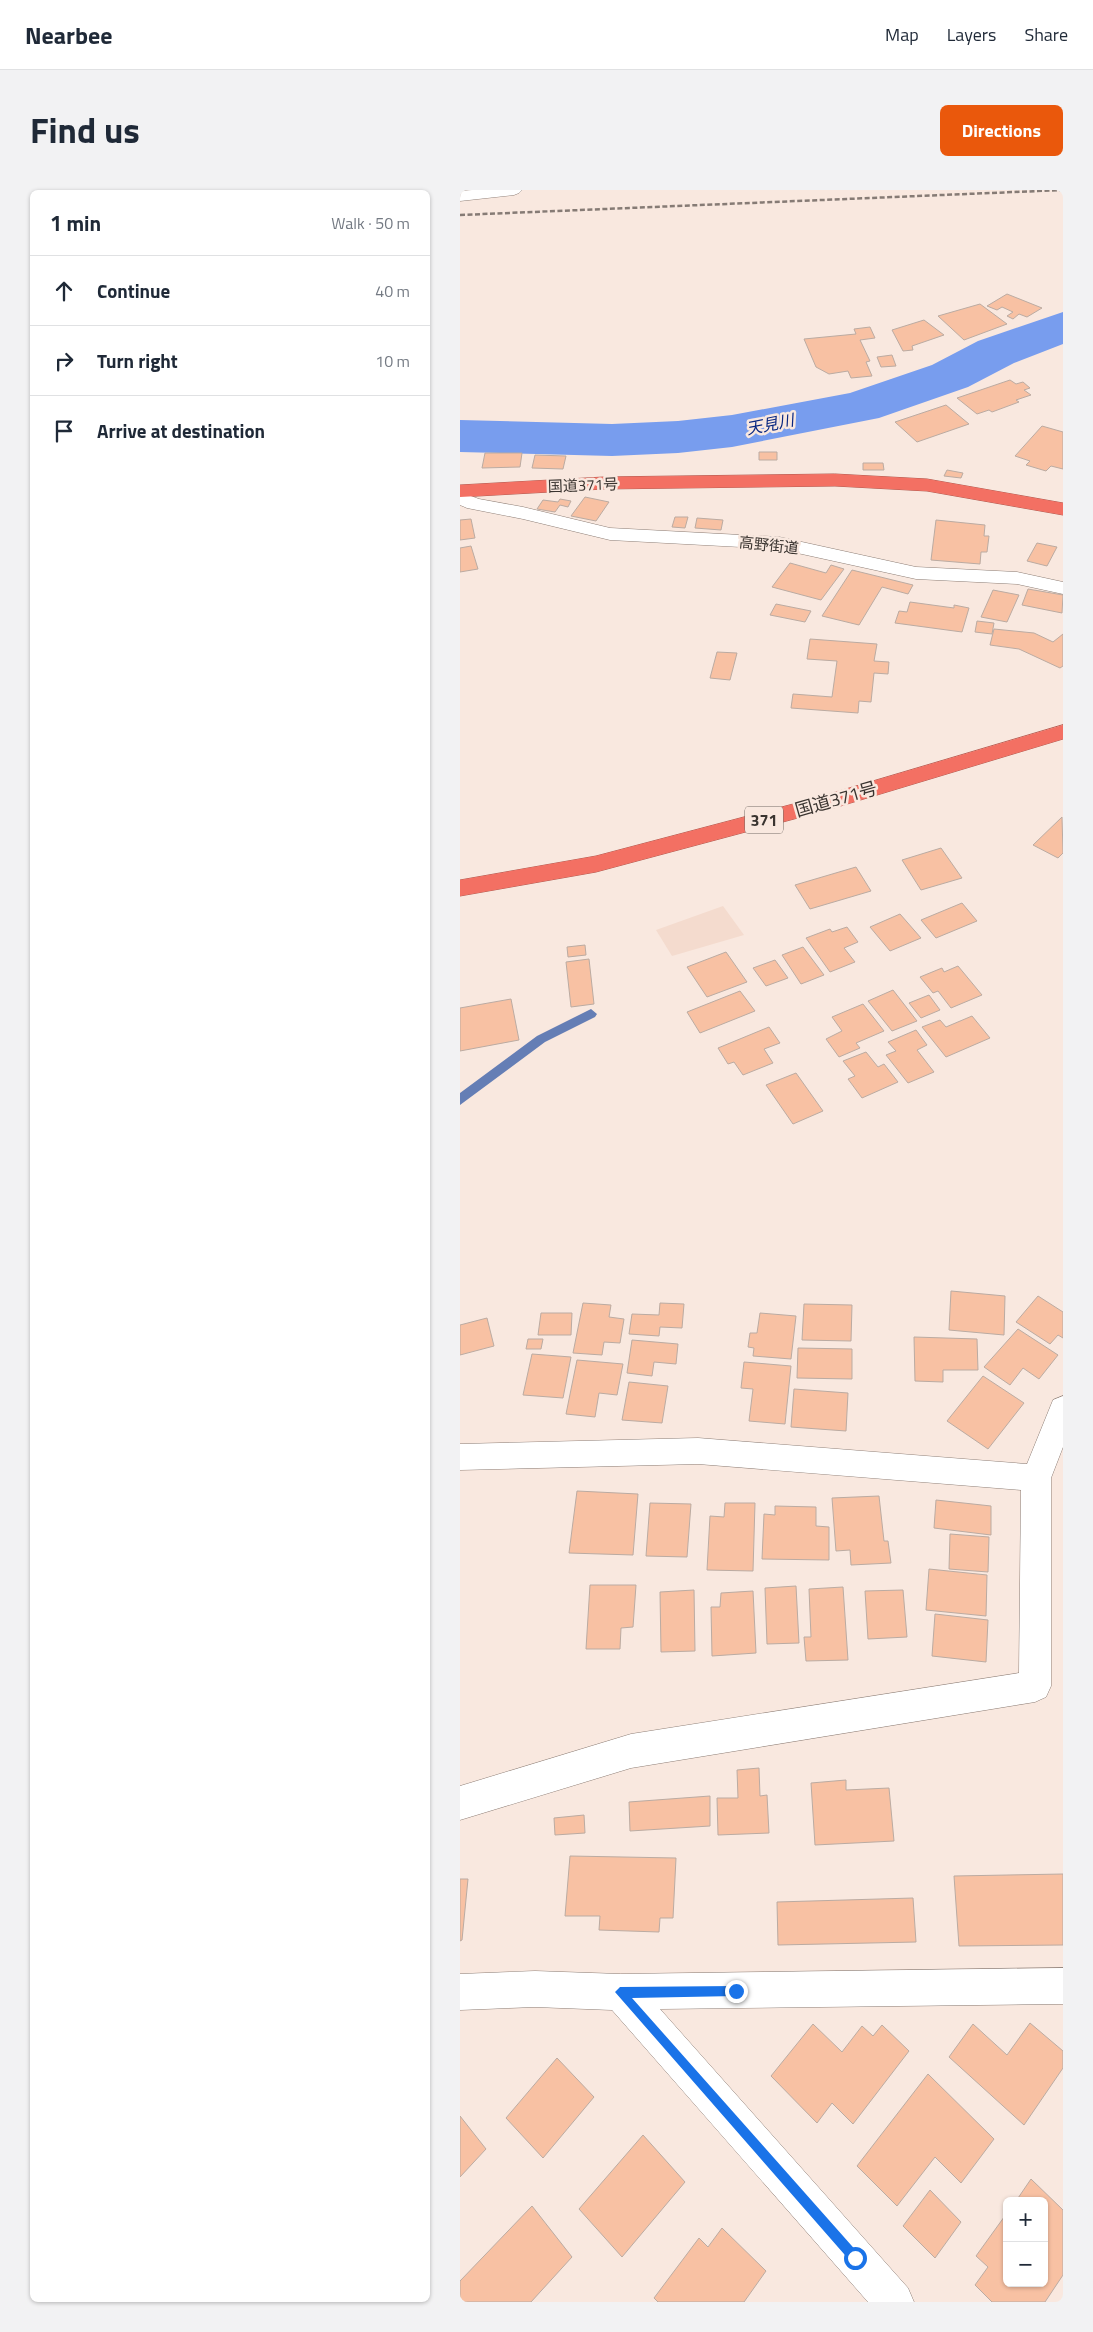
<!DOCTYPE html>
<html lang="en">
<head>
<meta charset="utf-8">
<style>
	body { margin:0; font-family:"Titillium Web","Noto Sans JP",sans-serif; background:#f2f2f3; color:#1f2937 }
	.controls { position:absolute; right:15px; bottom:15px; display:grid; overflow:hidden; border-radius:8px; box-shadow:0 1px 4px #0004 }
	.controls button { width:45px; height:45px; display:grid; place-items:center; padding:0; border:0; border-bottom:1px solid #e0e1e3; background:#fff; color:#1f2937; font:25px sans-serif }
	.stop { position:absolute; width:15px; height:15px; margin:-11px; border:4px solid #1a73e8; border-radius:50%; background:#fff }
	.stop.end { background:#1a73e8; border-color:#fff; box-shadow:0 1px 5px #0008 }
	.list { margin:0; padding:0; list-style:none }
	h2 { display:flex; justify-content:space-between; align-items:center; height:65px; margin:0; padding:0 20px; font-size:21px }
	h2 small { font-size:16px; font-weight:400; color:#747a83 }
	.list li { display:grid; grid-template-columns:32px 1fr auto; gap:15px; align-items:center; box-sizing:border-box; height:70px; padding:0 20px; border-top:1px solid #e0e1e3 }
	.list b { display:block; font-size:19px; white-space:nowrap }
	.list em { font-size:16px; font-style:normal; color:#747a83 }
	.icon { flex:none; width:28px; height:28px; fill:none; stroke:currentColor; stroke-width:2; stroke-linecap:round; stroke-linejoin:round }
	.map { position:relative; flex:none; width:603px; height:2112px; overflow:hidden; border-radius:8px }
	header { display:flex; align-items:center; gap:30px; box-sizing:border-box; height:70px; padding:0 25px; background:#fff; border-bottom:1px solid #e0e1e3 }
	header strong { font-size:24px }
	nav { display:flex; gap:28px; margin-inline-start:auto; font-size:18px }
	.intro { display:flex; align-items:center; justify-content:space-between; box-sizing:border-box; height:120px; padding:0 30px }
	h1 { margin:0; font-size:35px }
	.button { padding:12px 22px; border-radius:8px; background:#ea580c; color:#fff; font-size:18px; font-weight:700 }
	main { display:flex; gap:30px; padding:0 30px }
	aside { flex:1; background:#fff; border-radius:8px; box-shadow:0 1px 4px #0004 }
	.map>svg:first-child { display:block }
	.built { fill:#f4dbce }
	.lines { fill:none; stroke-linecap:round; stroke-linejoin:round }
	.stream { fill:#657eb5; fill-rule:evenodd }
	.river { fill:#789dee; fill-rule:evenodd }
	.building { fill:#f8c1a3; stroke:#bbaba2 }
	.minor-casing { stroke:#8d7e76; stroke-width:1 }
	.highway-casing { stroke:#b25b51; stroke-width:1 }
	.minor { fill:#fff; fill-rule:evenodd }
	.highway { fill:#f37063; fill-rule:evenodd }
	.rail { stroke:#867b75; stroke-width:2.5; stroke-dasharray:5 2.5; stroke-linecap:butt }
	.route { fill:#1a73e8 }
	.labels { text-anchor:middle; dominant-baseline:central; stroke-width:5; stroke-linejoin:round; paint-order:stroke }
	.far-street-label { font-size:15px; fill:#3a3430; stroke:#f9e8df }
	.far-water-label { font-size:16px; font-style:italic; fill:#082680; stroke:#f9e8df }
	.shield { fill:#f9e8df; stroke:#736a64; stroke-width:1 }
	.shield-label { font-size:16px; font-weight:bold; fill:#3a3430 }
	.street-label { font-size:18px; fill:#3a3430; stroke:#f9e8df }
</style>
</head>
<body>
<header>
<strong>Nearbee</strong>
<nav><a>Map</a><a>Layers</a><a>Share</a></nav>
</header>
<div class="intro"><h1>Find us</h1><a class="button">Directions</a></div>
<main>
<aside>
<h2>1 min<small>Walk · 50 m</small></h2>
<ul class="list">
<li><svg class="icon" aria-label="ahead" viewBox="0 0 24 24"><path d="M12 20V5M6 11l6-6 6 6"/></svg><div><b>Continue</b></div><em>40 m</em></li>
<li><svg class="icon" aria-label="right" viewBox="0 0 24 24"><path d="M7 20v-9h11M14 6l5 5-5 5"/></svg><div><b>Turn right</b></div><em>10 m</em></li>
<li><svg class="icon" aria-label="arrive" viewBox="0 0 24 24"><path d="M6 21V4h12l-3 4 3 4H6"/></svg><div><b>Arrive at destination</b></div></li>
</ul>
</aside>
<div class="map">
<svg width="603" height="2112" viewBox="0 0 603 2112">
	<rect width="100%" height="100%" fill="#f9e8df"/>
	<path class="built" d="M263,716L284,745L212,766L196,740Z"/>
	<g class="lines">
		<path class="stream" d="M131,819L137,824L135,827L85,852L0,915V903L77,846Z"/>
		<path class="river" d="M603,122V154L554,173L508,197L419,228L272,257L218,263L152,266L0,262V230L152,234L218,231L272,225L390,203L472,175L518,151Z"/>
	</g>
	<path class="building" d="M547,104L582,118L567,127L559,124L553,129L547,126L553,122L542,117L537,120L527,116Z
		M520,114L547,134L504,150L478,126Z
		M464,130L484,145L452,156L453,160L443,161L432,140Z
		M410,137L415,148L400,150L410,171L406,172L412,186L391,188L388,181L369,184L356,177L344,149L396,144L394,139Z
		M432,165L436,176L421,177L417,167Z
		M550,190L556,194L563,192L570,198L564,200L571,205L556,210L559,212L532,222L529,220L517,224L497,208Z
		M486,215L509,234L457,252L435,232Z
		M582,236L603,242V279L591,276L586,281L566,275L570,271L555,266Z
		M299,262H317V270H299Z
		M25,263H62L60,277L22,278Z
		M75,265L106,266L103,279L72,278Z
		M403,273H423L424,280H403Z
		M487,280L503,283L501,288L484,286Z
		M125,307L149,312L136,331L111,326Z
		M100,309L111,311L108,317L100,315L95,322L77,319L83,310L98,312Z
		M215,327H228L225,338L212,337Z
		M237,328L263,330L261,340L235,338Z
		M11,329L15,348L0,350V330Z
		M476,330L525,335L524,346H529L527,362H521L520,374L471,370Z
		M577,353L597,357L587,376L567,371Z
		M11,356L18,379L0,382V358Z
		M330,373L366,383L371,375L384,379L361,410L312,397Z
		M392,380L453,395L448,404L422,397L399,435L362,426Z
		M568,399L603,405L602,423L562,415Z
		M533,400L559,405L547,432L521,427Z
		M450,412L494,418V415L509,418L502,442L435,433L439,421L447,422Z
		M316,414L351,421L345,432L310,425Z
		M517,431L534,433L532,444L515,442Z
		M534,439L574,443L593,452L603,444V476L600,478L559,459L530,455Z
		M350,449L417,454L414,471L429,472L428,484L414,483L411,512L399,511L398,523L331,518L333,504L372,507L377,471L347,469Z
		M257,462L277,463L270,490L250,488Z
		M602,627L603,663L598,668L573,655Z
		M481,658L502,688L461,700L442,670Z
		M396,677L411,701L350,719L335,695Z
		M502,713L517,731L476,748L461,730Z
		M440,724L461,748L430,761L410,737Z
		M387,737L398,752L384,758L395,772L370,782L346,748L370,739L372,742Z
		M125,755L126,765L108,767L107,757Z
		M343,757L364,785L341,794L322,765Z
		M266,762L287,792L247,807L227,777Z
		M129,769L134,814L111,817L106,772Z
		M315,770L328,788L306,796L293,778Z
		M498,776L522,805L491,818L478,801L473,803L460,787L482,778L484,782Z
		M433,800L457,831L432,841L408,811Z
		M280,801L295,821L240,843L227,822Z
		M469,805L480,820L461,828L449,813Z
		M51,809L59,850L0,861V818Z
		M403,814L424,841L396,853L400,858L379,867L366,849L382,841L372,827Z
		M512,826L530,848L486,867L462,837L480,830L486,837Z
		M309,837L320,853L304,859L313,873L283,885L274,872L268,874L258,858Z
		M456,840L467,855L457,860L474,882L448,893L426,865L436,861L428,852Z
		M406,862L418,877L424,874L438,892L402,908L388,889L395,886L383,871Z
		M336,883L363,921L333,934L306,895Z
		M491,1101L545,1106L544,1145L489,1140Z
		M578,1106L603,1122V1148L598,1145L590,1154L556,1132Z
		M123,1113L151,1115L149,1127L164,1129L160,1153L144,1152L142,1165L113,1163Z
		M200,1113L224,1114L222,1138L200,1137L199,1146L169,1144L172,1124L199,1125Z
		M344,1114L392,1115L391,1151L342,1150Z
		M81,1123H112L111,1145H78Z
		M300,1123L336,1126L331,1169L293,1166L294,1158L288,1157L290,1143H297Z
		M27,1128L34,1156L0,1165V1135Z
		M558,1139L598,1165L579,1189L563,1178L550,1195L524,1177Z
		M454,1147L517,1149L518,1180H483V1192L455,1191Z
		M68,1149H83L81,1159H66Z
		M172,1150L218,1154L216,1174L194,1172L192,1186L167,1183Z
		M338,1158L392,1159V1189L337,1188Z
		M72,1164L111,1167L103,1208L63,1205Z
		M117,1170L163,1174L157,1205L139,1203L135,1227L106,1224Z
		M284,1172L331,1176L325,1234L289,1231L293,1199L281,1198Z
		M523,1186L564,1213L528,1259L487,1231Z
		M169,1192L208,1196L202,1233L162,1230Z
		M334,1199L388,1203L386,1241L331,1237Z
		M117,1301L178,1304L173,1365L109,1363Z
		M419,1306L424,1351H428L431,1373L391,1375L390,1360L376,1361L372,1308Z
		M476,1310L531,1316V1345L474,1338Z
		M190,1313L231,1314L227,1367L186,1366Z
		M265,1313H295L293,1381L247,1380L250,1326L264,1327Z
		M315,1316L356,1317V1336L369,1337V1370L302,1369L304,1324L315,1325Z
		M490,1344L529,1347L528,1382L489,1379Z
		M469,1379L527,1385L526,1426L466,1420Z
		M130,1395H176L173,1437L161,1438L160,1459H126Z
		M336,1396L339,1453L307,1454L305,1398Z
		M383,1397L388,1470L346,1471L344,1447H351L349,1399Z
		M234,1400L235,1461L201,1462L200,1402Z
		M443,1400L447,1447L408,1449L405,1401Z
		M293,1401L296,1463L252,1466L251,1417H260L261,1403Z
		M475,1424L528,1430L526,1472L472,1466Z
		M299,1578L300,1606L307,1605L309,1643L258,1645L257,1608H278L277,1580Z
		M386,1590V1600L429,1598L434,1651L355,1655L351,1593Z
		M250,1606V1636L170,1641L169,1612Z
		M124,1625L125,1643L95,1645L94,1628Z
		M110,1666L216,1668L213,1728H200L199,1742L139,1740L140,1726H105Z
		M603,1684V1755L499,1756L494,1686Z
		M0,1689H8L2,1750L0,1751Z
		M453,1708L456,1752L318,1755L317,1712Z
		M570,1833L603,1861V1878L564,1935L489,1867L513,1834L547,1865Z
		M353,1834L382,1862L402,1836L413,1846L422,1835L449,1861L393,1934L372,1913L357,1933L311,1886Z
		M97,1868L134,1907L83,1968L46,1928Z
		M468,1884L534,1949L501,1993L475,1967L437,2016L397,1976Z
		M0,1926L26,1959L0,1987Z
		M183,1945L225,1992L162,2067L119,2019Z
		M571,1989L603,2020V2085L585,2112H532L515,2095L528,2077L516,2066L547,2023V2093H584V2011H556Z
		M470,2000L501,2032L475,2068L443,2036Z
		M72,2016L112,2067L71,2112H0V2091Z
		M262,2038L306,2081L284,2112H198L194,2108L239,2048L248,2057Z"/>
	<g class="lines">
		<defs>
			<path id="minor" d="M12,0H62L59,3L54,5L0,11V1Z
				M0,302L19,309L63,317L150,338L319,347L456,377L557,382L603,392V404L557,394L456,389L319,359L150,350L63,329L7,318L0,315Z
				M603,1206V1257L591,1288V1496L586,1507L575,1512L171,1578L0,1630V1596L171,1544L559,1483L561,1300L238,1274L0,1280V1254L238,1248L567,1274L593,1210Z
				M603,1778V1814L200,1819L448,2098L454,2112H408L152,1820L75,1817L0,1820V1784L75,1781L160,1784Z"/>
			<path id="highway" d="M375,284L467,289L603,313V325L467,301L375,296L144,299L0,307V295L144,287Z
				M603,535V549L364,621L136,682L0,706V690L136,666L352,609Z"/>
		</defs>
		<use href="#minor" class="minor-casing"/>
		<use href="#highway" class="highway-casing"/>
		<use href="#minor" class="minor"/>
		<use href="#highway" class="highway"/>
		<path class="rail" d="M0,25L603,0"/>
	</g>
	<path class="route" d="M276,1796L281,1801L276,1806L172,1808L399,2064L401,2068L399,2072L395,2074L391,2072L155,1802L160,1797Z"/>
	<g class="labels">
		<g class="far-street-label">
			<text transform="translate(123 295) rotate(-2)">国道371号</text>
			<text transform="translate(309 355) rotate(6)">高野街道</text>
		</g>
		<g class="far-water-label">
			<text transform="translate(310 234) rotate(-11)">天見川</text>
		</g>
		<rect class="shield" x="285" y="616.5" width="38" height="27" rx="4"/>
		<g class="shield-label">
			<text x="304" y="630">371</text>
		</g>
		<g class="street-label">
			<text transform="translate(376 609) rotate(-16)">国道371号</text>
		</g>
	</g>
</svg>
<div class="controls">
<button>+</button>
<button>−</button>
</div>
<div class="stop" style="left:395px;top:2068px"></div>
<div class="stop end" style="left:276px;top:1801px"></div>
</div>
</main>
</body>
</html>
